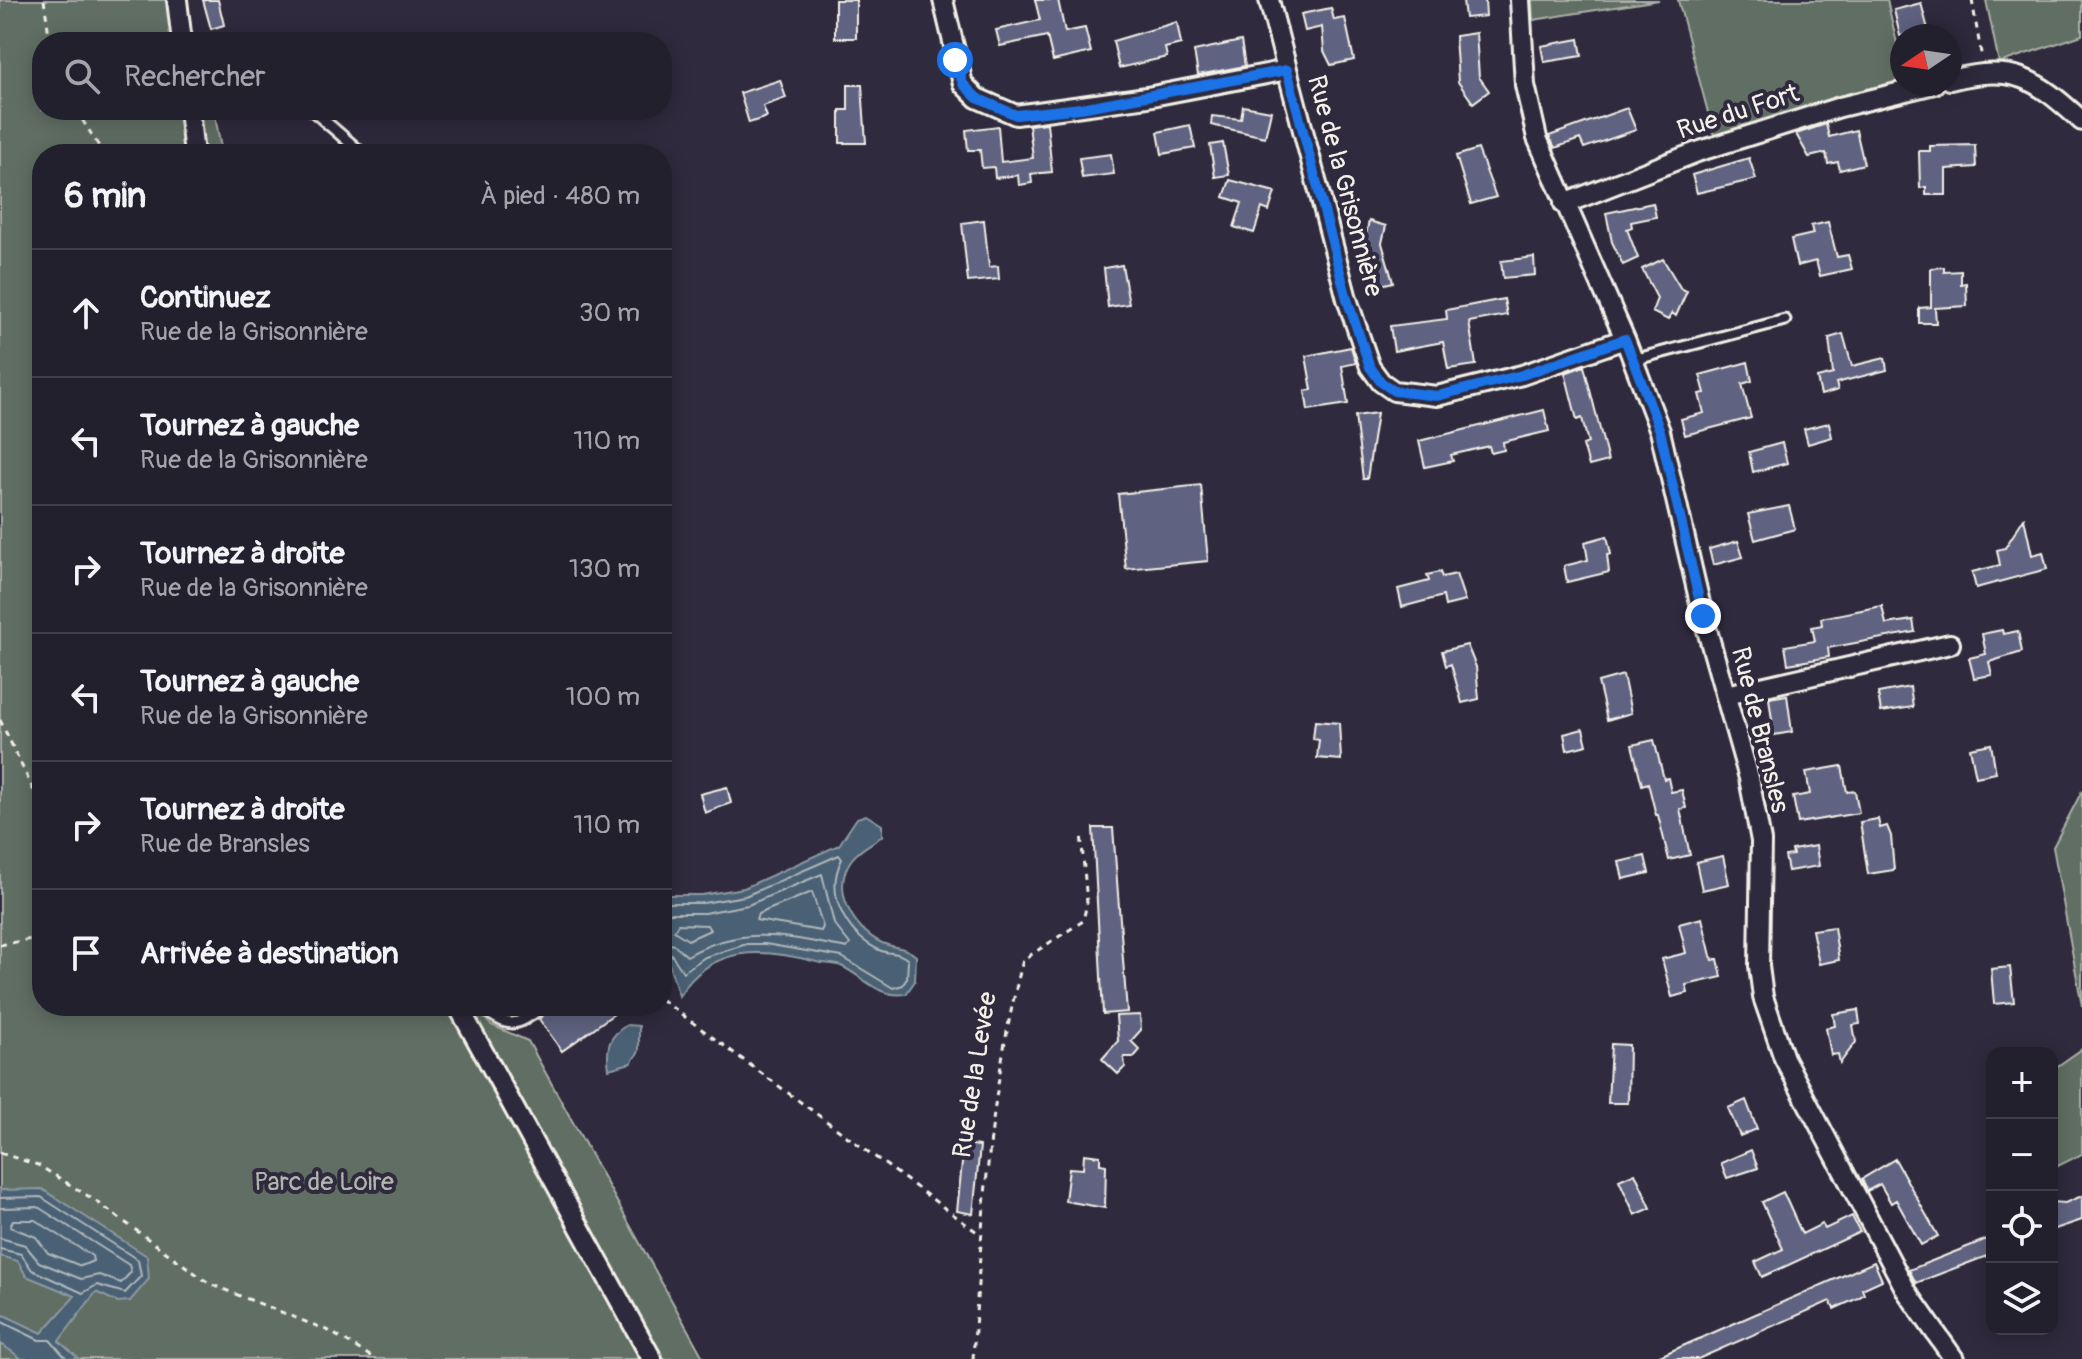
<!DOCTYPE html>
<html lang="fr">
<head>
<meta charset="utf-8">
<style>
	body { margin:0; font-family:Pangolin,sans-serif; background:#2f2d3a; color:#f1f3f6 }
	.controls { position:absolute; right:24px; bottom:24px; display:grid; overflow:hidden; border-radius:16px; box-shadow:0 4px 20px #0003 }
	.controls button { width:72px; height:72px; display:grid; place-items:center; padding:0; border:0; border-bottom:2px solid #403e4a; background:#23202e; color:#f1f3f6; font:40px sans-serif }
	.compass { position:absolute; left:1890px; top:24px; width:72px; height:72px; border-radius:50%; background:#23202e; box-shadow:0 4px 20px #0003; rotate:257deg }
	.stop { position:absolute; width:24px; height:24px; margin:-18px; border:6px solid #1a73e8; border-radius:50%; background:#fff }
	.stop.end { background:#1a73e8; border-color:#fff; box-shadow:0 2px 8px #0008 }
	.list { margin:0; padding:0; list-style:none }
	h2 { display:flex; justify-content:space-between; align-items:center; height:104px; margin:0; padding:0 32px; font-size:34px }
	h2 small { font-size:26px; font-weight:400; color:#a3a3aa }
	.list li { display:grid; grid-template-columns:52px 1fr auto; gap:24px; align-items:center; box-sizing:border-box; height:128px; padding:0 32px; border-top:2px solid #403e4a }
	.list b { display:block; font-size:30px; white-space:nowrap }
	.list p { margin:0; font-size:26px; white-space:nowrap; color:#a3a3aa }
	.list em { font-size:26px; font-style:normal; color:#a3a3aa }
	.icon { flex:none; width:44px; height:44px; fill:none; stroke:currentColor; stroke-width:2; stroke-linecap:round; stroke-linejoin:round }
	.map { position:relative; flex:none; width:2082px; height:1359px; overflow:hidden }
	.search { position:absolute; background:#23202e; box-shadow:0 4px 20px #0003; left:32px; top:32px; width:640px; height:88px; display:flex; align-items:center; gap:20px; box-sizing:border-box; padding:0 28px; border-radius:32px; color:#a3a3aa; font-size:30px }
	.panel { position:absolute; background:#23202e; box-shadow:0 4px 20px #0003; left:32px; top:144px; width:640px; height:872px; border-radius:32px }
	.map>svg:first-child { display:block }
	.green { fill:#606e64; stroke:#aab0a6; stroke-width:2 }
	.water { fill:#496074; stroke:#8d9aa2; stroke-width:2 }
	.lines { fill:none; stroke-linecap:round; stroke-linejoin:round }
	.shore { stroke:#b0b7ba; stroke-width:2 }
	.building { fill:#5e6481; stroke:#f4f1e8; stroke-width:2 }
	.lane-casing { stroke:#f4f1e8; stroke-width:15 }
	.street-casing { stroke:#f4f1e8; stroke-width:24 }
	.path { stroke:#f4f1e8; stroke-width:3; stroke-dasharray:6 6; stroke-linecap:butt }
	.lane { stroke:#2f2a3d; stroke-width:9 }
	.street { stroke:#2f2a3d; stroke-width:18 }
	.route { stroke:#1a73e8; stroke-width:10 }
	.labels { text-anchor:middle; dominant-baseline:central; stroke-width:8; stroke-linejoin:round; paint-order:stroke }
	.street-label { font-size:26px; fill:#f4f1e8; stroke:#2f2a3d }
	.park-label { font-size:26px; fill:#b1b6ad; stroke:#2f2a3d }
</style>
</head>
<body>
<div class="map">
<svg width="2082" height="1359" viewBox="0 0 2082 1359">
	<rect width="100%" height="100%" fill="#2f2a3d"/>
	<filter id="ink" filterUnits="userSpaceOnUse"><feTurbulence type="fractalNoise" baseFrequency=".0125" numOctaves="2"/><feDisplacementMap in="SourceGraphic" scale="16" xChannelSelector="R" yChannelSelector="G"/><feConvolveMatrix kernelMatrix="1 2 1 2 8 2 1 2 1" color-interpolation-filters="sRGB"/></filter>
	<g filter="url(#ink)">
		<path class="green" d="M0,0H167L172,42H42V110H180L186,154H42V1006H453L640,1359H0Z
			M1532,0H1659L1533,20Z
			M1678,0H1887L1902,65V84L1714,135Z
			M1986,0H2082V35L1999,63Z
			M196,110H214L222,154H201Z
			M2082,791V1006L2053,847Z
			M465,1006H473L491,1025L528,1041L704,1359H659Z
			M2082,1049V1154L2052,1169V1070Z"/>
		<path class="water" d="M866,815L882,825V836C873,843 859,849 852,859C830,888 852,929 882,943C896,949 904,946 916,956L915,981L906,994C877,998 865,977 841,966C834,963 824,964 817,962C763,948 712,944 679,996L669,964L663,958L662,895H702L744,888L839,845L857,818Z
			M627,1025L639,1026V1051L631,1063L609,1069C606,1048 608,1036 627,1025Z
			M42,1189L147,1256L149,1279L130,1301L117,1302L96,1292L59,1341L79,1359H22L0,1343V1313L42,1333L75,1296L26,1276L18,1261L0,1256V1190Z"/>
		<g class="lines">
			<path class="shore" d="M812,892L823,927L821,931L756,920L758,914Z
				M662,903H703L745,896L839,855L842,859C824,894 846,934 879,950C890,955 899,951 908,960L907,978L903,985L893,988L842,957L765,944H747L705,957L683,972L671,954L662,952
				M662,913H704L748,905L822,874L834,924L850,944L847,948C787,937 743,924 687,956L674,945L662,942
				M678,924L707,925L710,930L688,940L674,931Z
				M0,1198L41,1197L138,1260L141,1276L125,1293L97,1285L83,1293L32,1270L21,1254L0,1249
				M0,1208L38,1207L129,1265L131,1272L121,1283L99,1275L81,1279L39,1262L25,1245L0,1238
				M13,1220H35L92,1256L93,1261L81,1266L48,1253L36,1237L10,1227Z
				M0,1321L39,1340H50L67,1359"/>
		</g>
		<path class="building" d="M203,0H218L224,25L211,29Z
			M835,0H856V38H835Z
			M1035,0H1058L1065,32L1085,28L1091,52L1053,61L1047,36L1000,46L996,30L1040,20Z
			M1463,0H1485L1486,16L1465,18Z
			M1921,3L1929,33L1900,36L1894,10Z
			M1331,8L1334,20L1345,18L1354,60L1331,65L1324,51L1322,27L1305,31L1301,14Z
			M1177,22L1181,44L1165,48L1167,57L1119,68L1113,41Z
			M1476,33L1479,77L1489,91L1473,103L1458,82L1455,36Z
			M1579,39L1582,56L1544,62L1541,46Z
			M1241,41L1245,66L1198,75L1194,51Z
			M780,80L786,98L763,106L767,117L749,123L740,93Z
			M848,85H862L866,143H840V110H848Z
			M1243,106L1271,111L1265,137L1211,125L1212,116L1241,119Z
			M1627,108L1636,130L1584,148L1580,139L1555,148L1549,136Z
			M1047,123L1052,172L1031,174L1032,183L1019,185L1018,175L995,178L994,167L982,168L980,150H968L966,130L998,126L1001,162L1033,158L1029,125Z
			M1826,124L1829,137L1856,130L1864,164L1840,170L1838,162L1828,164L1826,153L1809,157L1796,134Z
			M1190,125L1195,148L1162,154L1158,132Z
			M1223,143L1229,175L1215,177L1210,145Z
			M1975,145L1976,167L1946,169V195H1926V187L1920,188L1919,151H1930V146Z
			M1478,149L1496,197L1471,204L1456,156Z
			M1111,154L1114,174L1082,178L1079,158Z
			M1749,158L1756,179L1697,193L1692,175Z
			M1230,180L1275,192L1269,211L1262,208L1254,233L1234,227L1242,203L1224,197Z
			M1653,203L1656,217L1631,222L1632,227L1627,229L1638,258L1623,265L1612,242L1606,213Z
			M984,220L989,267L998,266L999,279L968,282L962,223Z
			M1369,221L1386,226L1382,243L1393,282L1373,287L1363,247Z
			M1828,222L1837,257L1848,255L1852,269L1820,276L1816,261L1797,266L1791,239L1813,234L1811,226Z
			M1534,257L1535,275L1503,278L1501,261Z
			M1663,259L1681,289L1687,291L1676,316L1672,313L1668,320L1652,312L1657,298L1642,269Z
			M1122,265L1129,304L1108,307L1104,268Z
			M1944,267V272L1961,271V284L1966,283L1967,306L1935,308L1936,323H1919V308L1931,307V268Z
			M1504,299L1507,315L1469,322L1476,365L1448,369L1443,342L1394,351L1390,326L1447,319L1446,310Z
			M1843,334L1852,366L1885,358L1887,370L1836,383L1838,390L1821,395L1817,378L1833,374L1829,338Z
			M1351,347L1356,363L1342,366L1348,404L1308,410L1305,391L1312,390L1306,356Z
			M1748,362L1752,381L1742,384L1751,418L1685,435L1681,419L1704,413L1699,394L1705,393L1700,375Z
			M1584,366L1608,461L1589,466L1583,445L1588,443L1582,418L1577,420L1565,373Z
			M1544,410L1549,431L1503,442L1504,450L1491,453L1489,446L1451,455L1453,461L1425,467L1419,441Z
			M1377,413L1367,479H1363L1355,416Z
			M1829,423L1832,437L1808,444L1804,429Z
			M1782,443L1787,463L1753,472L1749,452Z
			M1201,485L1208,561L1126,569L1118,494Z
			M1789,506L1795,529L1755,540L1748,514Z
			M2024,518L2032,555L2043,552L2047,569L1976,588L1972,572L2000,565L1997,550L2005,548Z
			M1607,536L1611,554L1607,555L1609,572L1567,582L1564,566L1588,560L1585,542Z
			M1738,541L1743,557L1713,565L1709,549Z
			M1440,572L1442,577L1456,574L1465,601L1445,606L1443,596L1402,607L1398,589L1429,581L1427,575Z
			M1882,606L1886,624L1913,620L1915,632L1828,648L1829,657L1788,664L1785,646L1815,641L1812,627L1822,625L1821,618Z
			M2002,630L2003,634L2018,631L2022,652L1989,662L1992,675L1974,678L1969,658L1986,654L1982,634Z
			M1467,645L1476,667L1479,699L1462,703L1451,664L1446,666L1442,651Z
			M1623,675L1631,713L1607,720L1598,682Z
			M1910,687L1913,707L1881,712L1878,693Z
			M1787,695L1792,732L1774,735L1769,698Z
			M1315,721L1339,723L1341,760L1317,758L1319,740L1313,739Z
			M1583,729L1587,745L1567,750L1564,734Z
			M1654,740L1664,779L1668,778L1671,792L1682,790L1686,808L1680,809L1690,855L1669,860L1658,815H1656L1648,783L1642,785L1632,745Z
			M1991,744L1996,773L1976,777L1970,748Z
			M1842,766L1847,792L1855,791L1859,813L1798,823L1793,797L1810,794L1806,772Z
			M727,787L731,803L705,813L700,794Z
			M1878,819L1880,828L1887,826L1891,836L1894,870L1868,874L1860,822Z
			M1093,828H1113L1127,1012L1103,1014Z
			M1816,846L1819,866L1788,871L1785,856L1793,855L1792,850Z
			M1645,856L1649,873L1623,879L1619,862Z
			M1723,856L1729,884L1702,890L1696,862Z
			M1702,918L1711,956L1713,960L1718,959L1722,977L1686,985L1688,993L1672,997L1662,959L1686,953L1679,924Z
			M1834,927L1839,960L1819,964L1812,930Z
			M2010,967L2014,1002L1994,1004L1991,969Z
			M554,1006H625L562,1051L539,1019Z
			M1858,1010L1860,1024L1853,1025L1856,1042L1840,1063L1838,1054L1831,1055L1826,1028L1835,1026L1833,1014Z
			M1140,1015L1141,1030L1131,1041L1140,1050L1134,1057H1124L1125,1067L1118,1074L1102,1059L1118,1041L1116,1016Z
			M1611,1044L1629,1045L1628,1103H1608Z
			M1746,1100L1757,1129L1740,1136L1728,1108Z
			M964,1144L980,1146L973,1214L957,1211Z
			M1751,1150L1758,1168L1727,1178L1721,1163Z
			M1084,1154L1100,1156V1164L1106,1165L1105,1208L1065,1201L1069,1168L1083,1169Z
			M1895,1159L1938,1236L1921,1245L1896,1200L1891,1203L1880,1184L1867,1191L1862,1179Z
			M1635,1173L1651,1208L1635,1215L1619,1180Z
			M1783,1192L1802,1234L1822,1224L1825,1229L1852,1216L1860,1232L1762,1277L1755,1262L1783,1249L1762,1202Z
			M2082,1196V1220L2052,1230V1202L2065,1203Z
			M1992,1237V1254L1916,1283L1909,1270Z
			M1874,1262L1882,1280L1862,1289L1864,1294L1858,1298L1834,1309L1830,1301L1698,1359H1653Z"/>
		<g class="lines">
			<defs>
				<path id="lane" d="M312,110L363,154
					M1633,360L1785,320
					M479,1006C510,1028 513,1029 544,1006"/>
				<path id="street" d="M177,0L182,42
					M943,0L963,84L977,98L1016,115L1147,97L1287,70
					M1269,0L1347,299L1370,367L1381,382L1394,391L1437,396L1522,375L1625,339
					M1520,0L1525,85L1537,138L1625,339L1660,431L1703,616L1749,778L1761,841L1759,966L1763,997L1784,1058L1907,1292L1954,1359
					M1950,80C2016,64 2034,78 2082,121
					M189,110L194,154
					M1564,204L1697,152L1840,107L1934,84
					M1726,695L1950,644
					M458,1006L652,1359"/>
			</defs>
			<use href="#lane" class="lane-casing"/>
			<use href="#street" class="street-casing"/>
			<path class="path" d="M44,0L50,42
				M1972,0L1982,59
				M76,110L104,154
				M0,720L42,808
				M0,945L42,937
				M662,1000L981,1235
				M0,1153L38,1165L93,1199L210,1284L329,1331L375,1359
				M973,1359C982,1225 989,1091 1023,960L1083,921L1087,903L1081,833"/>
			<use href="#lane" class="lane"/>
			<use href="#street" class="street"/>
		</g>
	</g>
	<g class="lines" filter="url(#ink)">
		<path class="route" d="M955,60L963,84L977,98L1016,115L1081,108L1287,70L1347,299L1370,367L1381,382L1394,391L1437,396L1522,375L1625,339L1660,431L1703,616"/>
	</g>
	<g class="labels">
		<g class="street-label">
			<text transform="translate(1738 112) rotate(-18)">Rue du Fort</text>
			<text transform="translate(1345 186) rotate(75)">Rue de la Grisonnière</text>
			<text transform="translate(1760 730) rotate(76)">Rue de Bransles</text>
			<text transform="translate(975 1075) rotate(-81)">Rue de la Levée</text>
		</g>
		<g class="park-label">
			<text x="324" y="1182">Parc de Loire</text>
		</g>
	</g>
</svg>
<div class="controls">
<button>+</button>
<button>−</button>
<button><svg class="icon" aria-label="locate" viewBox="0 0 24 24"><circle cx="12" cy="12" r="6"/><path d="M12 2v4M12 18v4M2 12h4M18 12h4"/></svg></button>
<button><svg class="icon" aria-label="layers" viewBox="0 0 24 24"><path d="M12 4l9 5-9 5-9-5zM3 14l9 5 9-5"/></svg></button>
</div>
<svg class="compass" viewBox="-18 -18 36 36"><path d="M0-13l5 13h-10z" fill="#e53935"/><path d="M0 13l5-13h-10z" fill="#a3a3aa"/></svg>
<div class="stop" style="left:955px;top:60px"></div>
<div class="stop end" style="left:1703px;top:616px"></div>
<div class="search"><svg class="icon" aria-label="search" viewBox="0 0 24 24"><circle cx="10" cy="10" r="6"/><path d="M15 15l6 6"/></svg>Rechercher</div>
<section class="panel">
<h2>6 min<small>À pied · 480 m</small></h2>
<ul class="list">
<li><svg class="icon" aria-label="ahead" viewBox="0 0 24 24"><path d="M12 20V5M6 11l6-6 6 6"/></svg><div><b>Continuez</b><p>Rue de la Grisonnière</p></div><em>30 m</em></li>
<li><svg class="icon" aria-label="left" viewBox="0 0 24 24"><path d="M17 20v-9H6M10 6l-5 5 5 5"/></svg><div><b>Tournez à gauche</b><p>Rue de la Grisonnière</p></div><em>110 m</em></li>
<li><svg class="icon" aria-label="right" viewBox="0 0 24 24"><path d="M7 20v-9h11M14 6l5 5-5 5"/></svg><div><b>Tournez à droite</b><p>Rue de la Grisonnière</p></div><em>130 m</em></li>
<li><svg class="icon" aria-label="left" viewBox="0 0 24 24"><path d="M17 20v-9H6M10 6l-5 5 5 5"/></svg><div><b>Tournez à gauche</b><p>Rue de la Grisonnière</p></div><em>100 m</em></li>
<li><svg class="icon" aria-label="right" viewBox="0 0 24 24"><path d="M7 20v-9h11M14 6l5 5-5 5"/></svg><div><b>Tournez à droite</b><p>Rue de Bransles</p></div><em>110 m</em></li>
<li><svg class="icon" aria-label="arrive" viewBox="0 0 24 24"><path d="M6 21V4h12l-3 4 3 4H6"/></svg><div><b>Arrivée à destination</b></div></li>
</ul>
</section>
</div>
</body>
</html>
